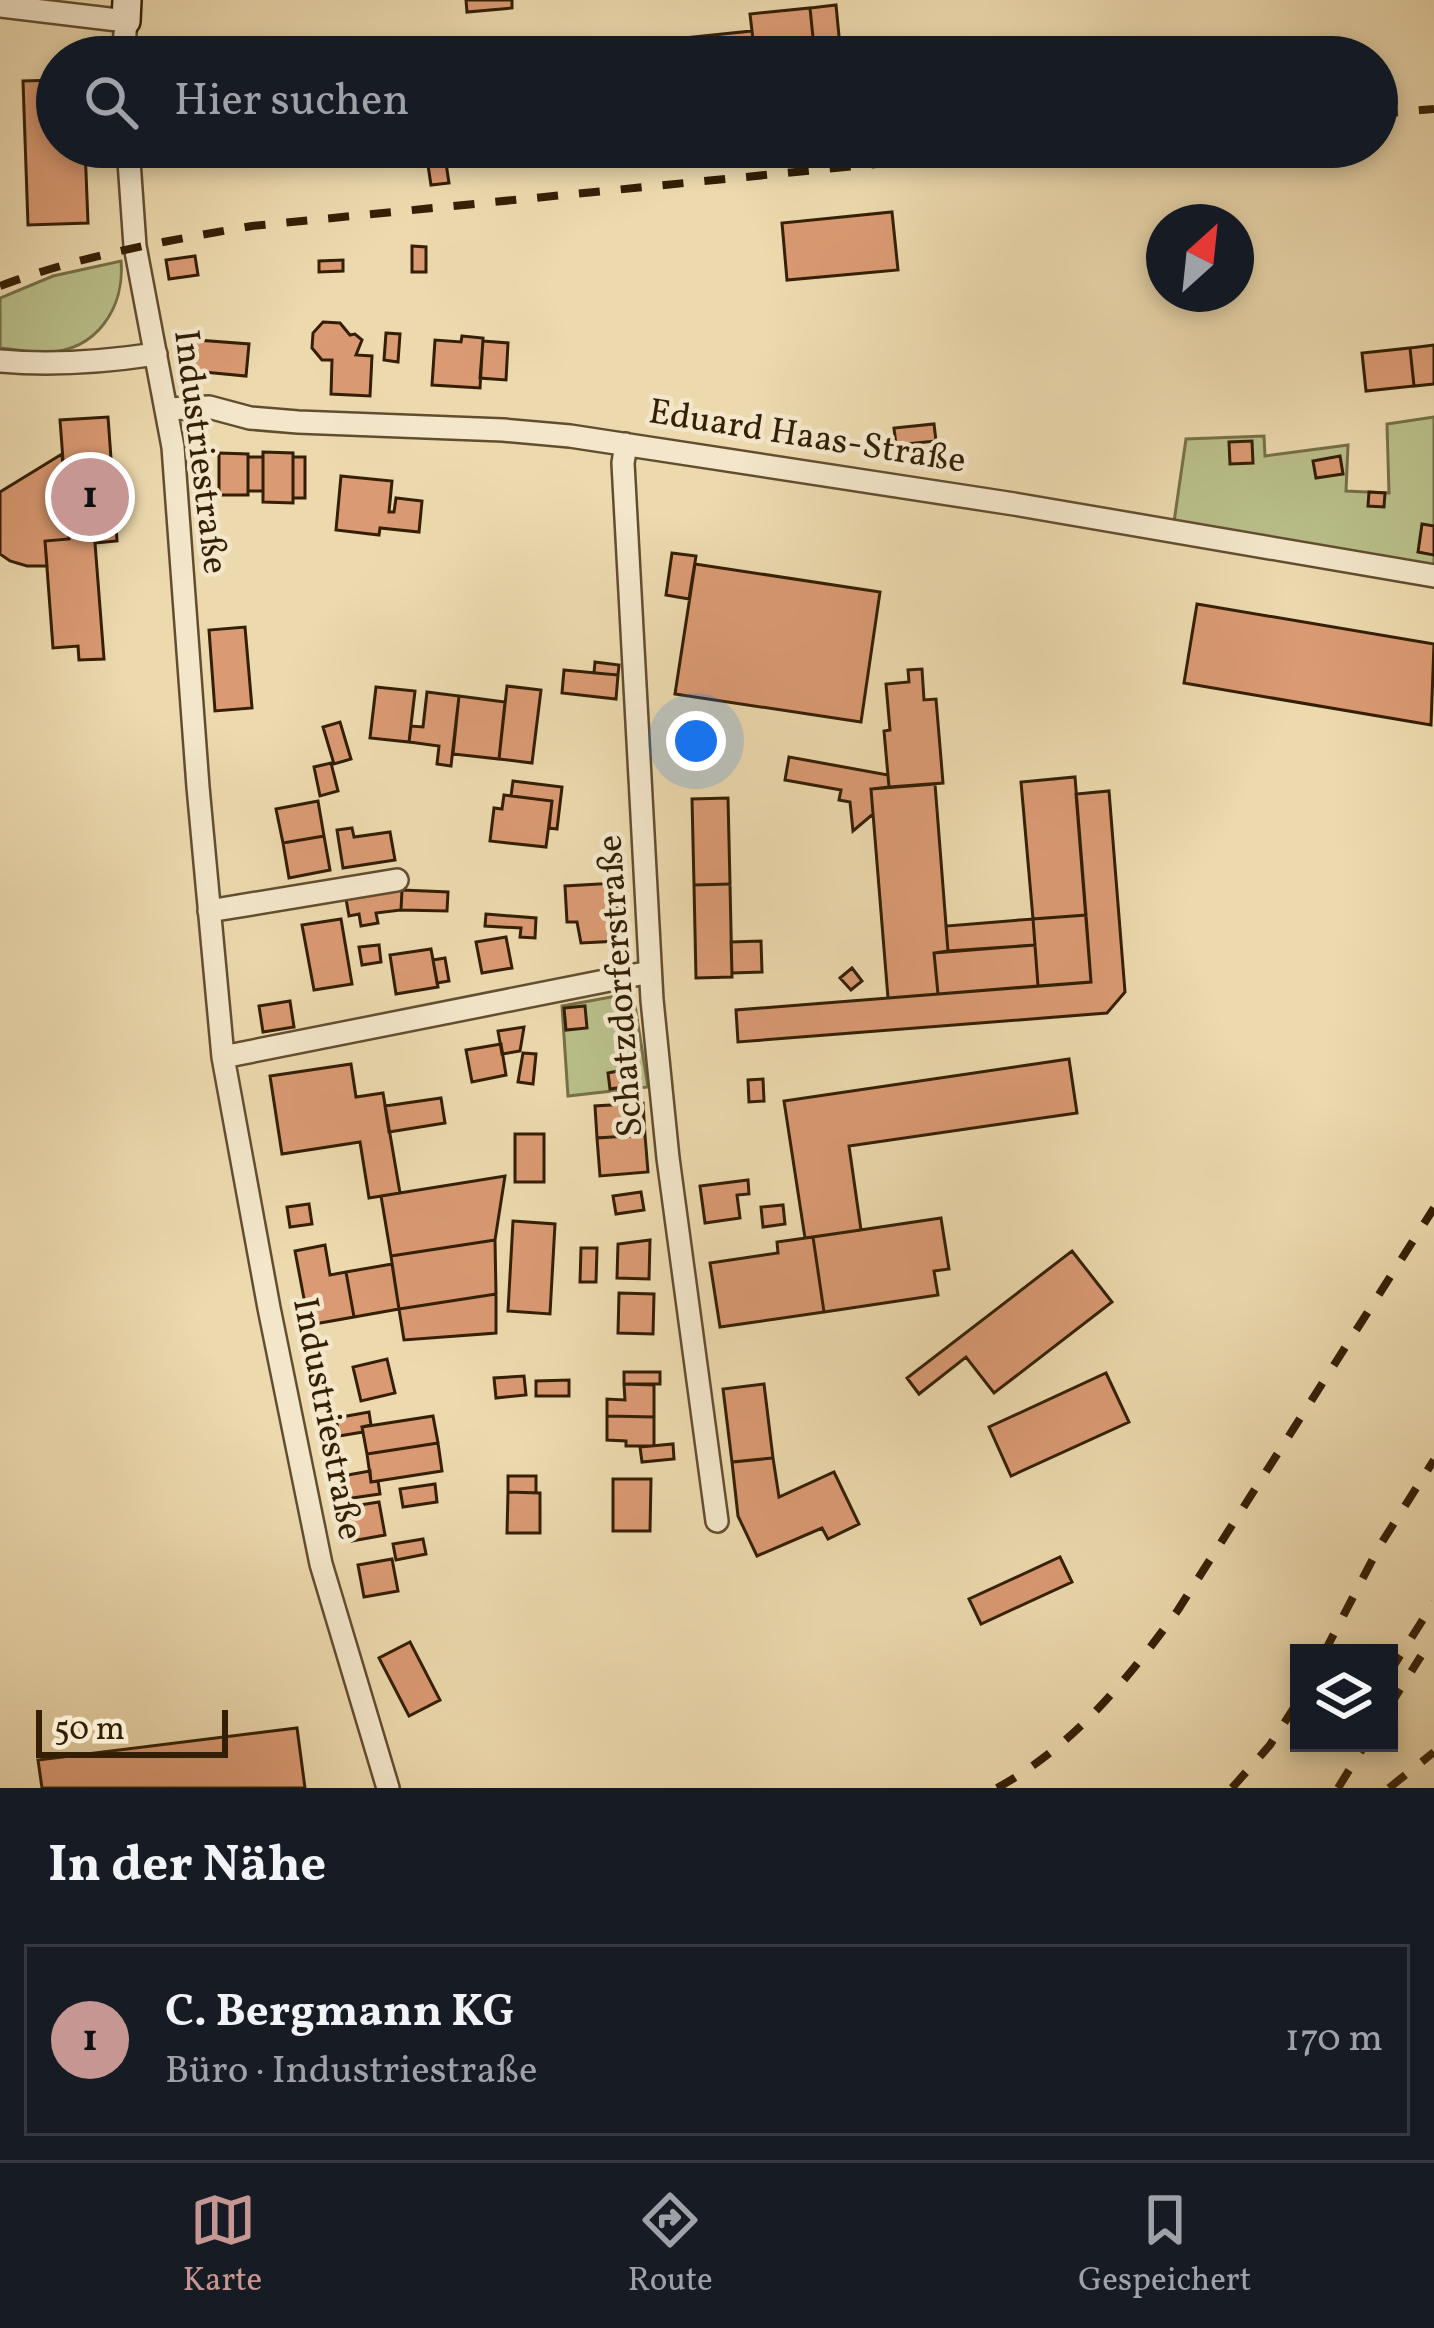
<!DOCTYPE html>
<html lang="de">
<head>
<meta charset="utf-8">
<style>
	body { margin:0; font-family:Vollkorn,serif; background:#242831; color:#f1f3f6 }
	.controls { position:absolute; right:36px; bottom:36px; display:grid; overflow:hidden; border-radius:0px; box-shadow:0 6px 18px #0003 }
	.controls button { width:108px; height:108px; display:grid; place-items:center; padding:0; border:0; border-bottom:3px solid #363941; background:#171b24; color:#f1f3f6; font:60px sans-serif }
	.compass { position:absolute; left:1146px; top:204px; width:108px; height:108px; border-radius:50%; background:#171b24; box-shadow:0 6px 18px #0003; rotate:27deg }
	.scale { position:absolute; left:36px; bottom:30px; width:192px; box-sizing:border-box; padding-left:12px; border:6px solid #341f05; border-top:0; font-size:33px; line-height:42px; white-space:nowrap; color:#341f05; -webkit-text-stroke:9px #f3e6ca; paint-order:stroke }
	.you { position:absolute; left:696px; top:741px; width:42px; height:42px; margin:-30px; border:9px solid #fff; border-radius:50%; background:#1a73e8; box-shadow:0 0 0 18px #1a73e833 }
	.badge { display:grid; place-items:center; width:78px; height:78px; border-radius:50%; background:#c59692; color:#111; font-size:39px; font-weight:700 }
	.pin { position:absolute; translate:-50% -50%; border:6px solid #fff; box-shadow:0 3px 12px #0006 }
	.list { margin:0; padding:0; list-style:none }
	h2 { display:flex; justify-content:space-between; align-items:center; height:156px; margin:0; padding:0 48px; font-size:51px }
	h2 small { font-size:39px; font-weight:400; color:#9ea1a6 }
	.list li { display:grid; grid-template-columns:78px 1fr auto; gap:36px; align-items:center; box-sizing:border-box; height:192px; margin:0 24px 24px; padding:0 24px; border:3px solid #363941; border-radius:0px }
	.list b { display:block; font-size:45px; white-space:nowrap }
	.list p { margin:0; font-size:39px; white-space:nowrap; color:#9ea1a6 }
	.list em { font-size:39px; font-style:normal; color:#9ea1a6 }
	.icon { flex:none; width:66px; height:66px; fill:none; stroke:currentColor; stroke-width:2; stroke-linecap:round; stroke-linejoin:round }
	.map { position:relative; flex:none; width:1434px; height:1788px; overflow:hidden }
	.search { position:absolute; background:#171b24; box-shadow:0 6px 18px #0003; left:36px; right:36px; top:36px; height:132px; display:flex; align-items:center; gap:30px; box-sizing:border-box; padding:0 42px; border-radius:66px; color:#9ea1a6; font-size:45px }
	.sheet { height:372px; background:#171b24 }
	nav { display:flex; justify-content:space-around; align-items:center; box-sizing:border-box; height:168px; border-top:3px solid #363941; background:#171b24; font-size:33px; color:#9ea1a6 }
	nav a { display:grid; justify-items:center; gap:6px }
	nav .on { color:#c59692 }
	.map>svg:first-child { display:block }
	.green { fill:#b9bf8a; stroke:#766f48; stroke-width:3 }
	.building { fill:#da9a73; stroke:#341f05; stroke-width:3 }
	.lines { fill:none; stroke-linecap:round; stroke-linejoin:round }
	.street-casing { stroke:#624e2f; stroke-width:26 }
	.secondary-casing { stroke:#341f05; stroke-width:32 }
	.street { stroke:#f3e6ca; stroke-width:21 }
	.secondary { stroke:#f3e6ca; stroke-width:27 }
	.rail { stroke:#341f05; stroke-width:8; stroke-dasharray:21 21; stroke-linecap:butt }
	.labels { text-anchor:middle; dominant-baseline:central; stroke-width:9; stroke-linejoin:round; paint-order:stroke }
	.street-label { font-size:36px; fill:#341f05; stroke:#f3e6ca }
</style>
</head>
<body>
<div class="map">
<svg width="1434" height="1788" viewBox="0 0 1434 1788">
	<rect width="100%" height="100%" fill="#ecd9ae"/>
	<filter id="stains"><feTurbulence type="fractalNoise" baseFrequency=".00167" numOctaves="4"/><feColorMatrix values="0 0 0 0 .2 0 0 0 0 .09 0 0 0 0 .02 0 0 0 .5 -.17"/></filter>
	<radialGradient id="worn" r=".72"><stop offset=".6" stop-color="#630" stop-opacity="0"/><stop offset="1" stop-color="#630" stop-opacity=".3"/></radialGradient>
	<path class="green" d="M121,261C125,307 97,351 47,352C32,353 15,349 0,348V298L53,276Z
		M1434,417V566L1174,522L1186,439L1264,436L1265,456L1348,445L1346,491L1389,493L1387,424Z
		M633,993L648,1087L568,1096L562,1006Z"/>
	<path class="building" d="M466,0H512V8L467,12Z
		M836,5L841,57H815L810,8Z
		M810,8L815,57H755L750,14Z
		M752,31L755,57H588L587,48Z
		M57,80V147H85L88,223L28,225L23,81Z
		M444,150L449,183L431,185L426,152Z
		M892,212L898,270L787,280L782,223Z
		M412,246L426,247V272H412Z
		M195,256L198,275L169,279L166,260Z
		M343,260V271L319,272V261Z
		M323,322L340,323L350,335L355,334L362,340L356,355L372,356L370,396L331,394L332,360H322L312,348L313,333Z
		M386,333L400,334L398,362L384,360Z
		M462,336L483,338L480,388L432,385L435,340L461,342Z
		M184,339L249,344L246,376L182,370Z
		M483,341L508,343L506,380L480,378Z
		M1434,345V384L1414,386L1410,348Z
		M1410,348L1414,386L1366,391L1362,353Z
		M108,417L117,541L95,543L104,659L79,660L78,646L53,648L45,541L69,539L60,420Z
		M934,424L936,441L896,445L894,428Z
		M1252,441L1253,463L1230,464L1229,442Z
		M263,452L293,453V503L263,502Z
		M219,453L248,454V495H219Z
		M62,454L69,539L45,541L47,566H27L10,561L0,554V492Z
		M1340,456L1343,474L1316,478L1313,461Z
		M248,457H263V491H248Z
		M293,457H305V498H293Z
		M341,476L392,481L389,512H394L396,498L422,501L419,532L380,528L379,535L336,530Z
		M1369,492L1385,493L1384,507L1368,506Z
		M1422,524L1434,526V555L1418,552Z
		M672,553L696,556L689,599L666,595Z
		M695,564L880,592L861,722L675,694Z
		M1197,604L1434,644L1431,725L1184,683Z
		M245,627L252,708L215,711L209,630Z
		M595,662L619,665L618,675L594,673Z
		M922,669L924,700L936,699L943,783L889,787L884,731L890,730L886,684L909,682L908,670Z
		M564,670L618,675L616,699L562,693Z
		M507,686L541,690L532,763L499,759Z
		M376,687L415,691L409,742L370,738Z
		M427,692L459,696L451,766L437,764L439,746L409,742L411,726L423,727Z
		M459,696L505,702L499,759L453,754Z
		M340,722L351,759L334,764L323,727Z
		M789,757L888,775L889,787L871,789L873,814L853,831L850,802L839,800L841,790L785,780Z
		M331,763L338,791L320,796L314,767Z
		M1075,777L1086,915L1033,919L1021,782Z
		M513,781L562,787L557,829L549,828L552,801L511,796Z
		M935,784L948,951L934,953L938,994L888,998L871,789Z
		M1109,791L1125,992L1107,1013L738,1042L736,1010L1091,982L1076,794Z
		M504,795L552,801L546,847L490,841L494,808L502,809Z
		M728,798L730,884L694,885L692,799Z
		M318,801L324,836L283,843L276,809Z
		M352,828L354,837L390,832L395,860L343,868L337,830Z
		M324,836L330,870L289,878L283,843Z
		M616,883L619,941L581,943L577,922H567L565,886Z
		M730,884L732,977L696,978L694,885Z
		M402,890L448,892L447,911L401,910Z
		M402,890L401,910L376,913L378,923L361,926L359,914L349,916L346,899Z
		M486,914L536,918L535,938L520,937L521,928L485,926Z
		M1086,915L1091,982L1038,986L1033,919Z
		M341,919L352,984L314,990L302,925Z
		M1033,919L1035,945L948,951L946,926Z
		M506,937L512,968L482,973L476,942Z
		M761,941L762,972L732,973L731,942Z
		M379,945L381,962L362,965L359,947Z
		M1035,945L1038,986L938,994L934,953Z
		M431,949L438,987L396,994L390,955Z
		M445,958L449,981L437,983L433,960Z
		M852,968L862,981L851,990L840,978Z
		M290,1001L294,1027L263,1032L259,1006Z
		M585,1006L587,1028L566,1030L564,1008Z
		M524,1027L520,1051L502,1054L498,1031Z
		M501,1044L506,1075L472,1082L466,1050Z
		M523,1053L536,1054L533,1084L518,1082Z
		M1069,1059L1077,1113L849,1146L861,1230L805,1238L784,1101Z
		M351,1064L356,1097L383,1093L400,1193L369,1198L360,1142L282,1154L270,1076Z
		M628,1069L630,1086L610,1089L608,1073Z
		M763,1079L764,1101L749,1102L748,1080Z
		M441,1098L445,1123L389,1132L385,1106Z
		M643,1103L645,1135L597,1138L595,1106Z
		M515,1134H544V1182H515Z
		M645,1135L648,1172L600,1176L597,1138Z
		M505,1176L495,1240L391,1256L381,1196Z
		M748,1180L749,1194L737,1195L740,1218L705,1223L700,1186Z
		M641,1192L644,1210L616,1214L613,1196Z
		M309,1204L312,1224L290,1227L287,1207Z
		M783,1205L785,1224L763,1227L761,1207Z
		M941,1218L949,1269L934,1271L938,1295L824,1312L813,1237Z
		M513,1221L555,1224L550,1314L508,1311Z
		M813,1237L824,1312L720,1327L710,1263L778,1253L777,1242Z
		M495,1240L496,1294L399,1309L391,1256Z
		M650,1240L649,1279L617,1278L618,1244Z
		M325,1245L330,1275L346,1272L354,1317L309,1325L295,1251Z
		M581,1248H597L596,1282H580Z
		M1072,1251L1112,1302L994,1393L966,1357L919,1394L907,1378Z
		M392,1264L399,1309L354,1317L346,1272Z
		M619,1293L654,1294L653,1334L618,1333Z
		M496,1294V1333L404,1340L399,1309Z
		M387,1359L395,1393L361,1401L353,1367Z
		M624,1372H660V1384H624Z
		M1106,1373L1129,1422L1011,1476L989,1427Z
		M524,1376L526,1395L496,1398L494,1378Z
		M569,1380V1396H536V1381Z
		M624,1384L654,1385V1417L607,1416V1399L625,1400Z
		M764,1384L773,1458L732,1462L723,1389Z
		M369,1412L371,1425L362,1427L363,1432L339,1436L336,1418Z
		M433,1416L438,1443L367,1454L362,1427Z
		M607,1416L654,1417V1446H626V1441L607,1440Z
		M438,1443L442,1471L371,1482L367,1454Z
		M673,1444L674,1459L642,1462L640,1447Z
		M773,1458L779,1497L834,1472L859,1524L828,1539L822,1528L757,1556L738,1516L732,1462Z
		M370,1471L371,1482L378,1481L380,1494L345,1499L342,1476Z
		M508,1476H536V1493L508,1492Z
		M613,1479H651L650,1531H613Z
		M435,1484L437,1502L403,1507L400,1489Z
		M508,1492L540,1493V1533H507Z
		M379,1502L385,1535L352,1541L347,1507Z
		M423,1539L426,1554L396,1560L393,1544Z
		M1060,1557L1072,1582L981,1624L969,1599Z
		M392,1559L398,1591L364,1597L358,1565Z
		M410,1642L440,1700L409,1716L379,1658Z
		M297,1728L305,1788H42L38,1760Z"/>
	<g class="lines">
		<defs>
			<path id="street" d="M0,6L126,21L123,57
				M128,147L135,246L173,447L198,787L223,1057L269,1308L321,1564L388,1788
				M0,361C53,366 103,362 156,354
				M166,409L209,407L250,418L298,422L503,430L570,436L1014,504L1434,576
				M626,444L623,463L652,1000L668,1158L717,1521
				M209,911L397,880
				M223,1057L650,972"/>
			<path id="secondary" d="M126,21L127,0"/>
		</defs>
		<use href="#street" class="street-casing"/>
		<use href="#secondary" class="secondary-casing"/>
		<use href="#street" class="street"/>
		<use href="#secondary" class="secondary"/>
		<path class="rail" d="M1377,114L1434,109
			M0,286C82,255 166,241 252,226L1047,147
			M1324,1653L1379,1547L1434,1460
			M1389,1673L1434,1602
			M1389,1707L1421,1656
			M997,1788C1074,1746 1127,1680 1178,1610L1434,1208
			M1232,1788L1270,1745L1299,1700
			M1338,1788L1366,1743
			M1389,1788L1434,1752"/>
	</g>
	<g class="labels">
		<g class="street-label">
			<text transform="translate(807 438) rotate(9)">Eduard Haas-Straße</text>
			<text transform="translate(199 452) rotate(83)">Industriestraße</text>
			<text transform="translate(622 986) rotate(-94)">Schatzdorferstraße</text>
			<text transform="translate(326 1419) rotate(79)">Industriestraße</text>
		</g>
	</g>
	<rect width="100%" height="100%" filter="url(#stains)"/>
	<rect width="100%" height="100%" fill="url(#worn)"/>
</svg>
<div class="controls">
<button><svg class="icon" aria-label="layers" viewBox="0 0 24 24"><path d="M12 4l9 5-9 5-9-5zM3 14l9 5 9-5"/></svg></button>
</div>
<svg class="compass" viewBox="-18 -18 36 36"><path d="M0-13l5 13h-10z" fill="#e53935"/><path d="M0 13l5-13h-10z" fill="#9ea1a6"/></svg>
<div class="scale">50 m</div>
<div class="you"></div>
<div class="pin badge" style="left:90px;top:497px">1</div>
<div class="search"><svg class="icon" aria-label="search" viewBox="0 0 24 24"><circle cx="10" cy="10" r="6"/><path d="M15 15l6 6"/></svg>Hier suchen</div>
</div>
<section class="sheet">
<h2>In der Nähe<small></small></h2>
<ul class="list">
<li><span class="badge">1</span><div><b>C. Bergmann KG</b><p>Büro · Industriestraße</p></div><em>170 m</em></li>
</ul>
</section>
<nav>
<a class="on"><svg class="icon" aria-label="map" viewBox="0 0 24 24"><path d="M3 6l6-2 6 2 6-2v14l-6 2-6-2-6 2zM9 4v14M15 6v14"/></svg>Karte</a>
<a><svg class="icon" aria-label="directions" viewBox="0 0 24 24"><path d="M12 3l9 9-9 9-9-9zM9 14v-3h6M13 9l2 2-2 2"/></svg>Route</a>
<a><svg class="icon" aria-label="saved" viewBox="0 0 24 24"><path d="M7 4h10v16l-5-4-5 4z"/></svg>Gespeichert</a>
</nav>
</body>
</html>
